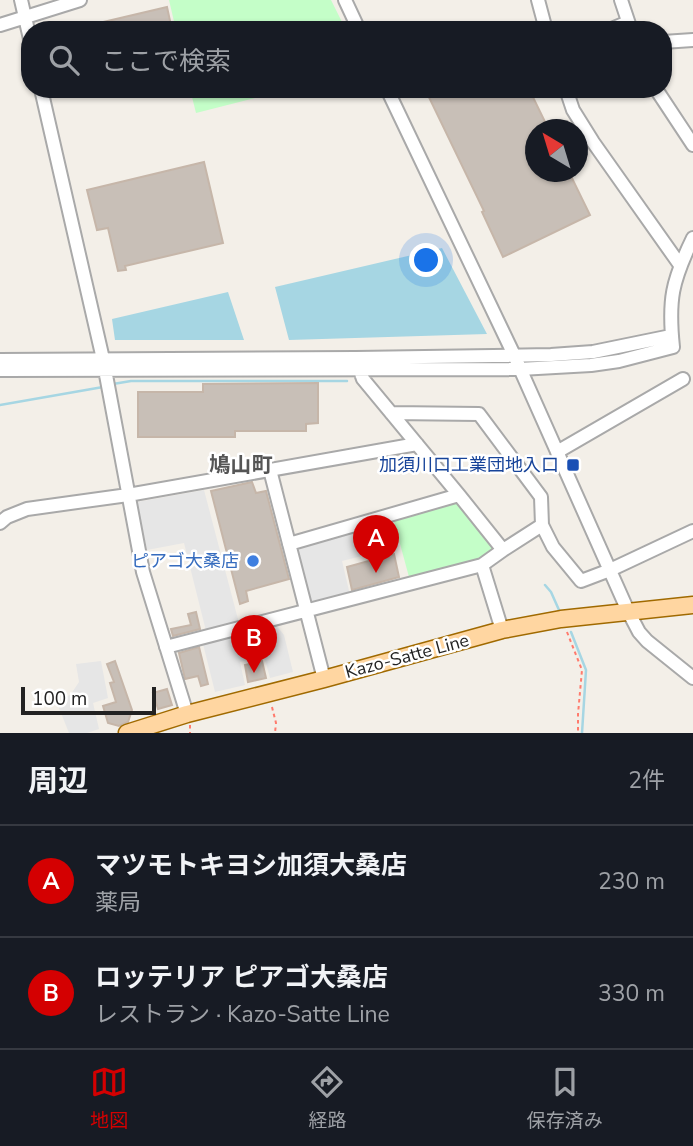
<!DOCTYPE html>
<html lang="ja">
<head>
<meta charset="utf-8">
<style>
	body { margin:0; font-family:"Nunito Sans","Noto Sans JP",sans-serif; background:#242831; color:#f1f3f6 }
	.compass { position:absolute; left:525px; top:119px; width:63px; height:63px; border-radius:50%; background:#171b24; box-shadow:0 2px 5px #0004; rotate:322deg }
	.scale { position:absolute; left:21px; bottom:18px; width:135px; box-sizing:border-box; padding-left:7px; border:4px solid #222; border-top:0; font-size:19px; line-height:24px; white-space:nowrap; color:#222; -webkit-text-stroke:5px #fff; paint-order:stroke }
	.you { position:absolute; left:427px; top:261px; width:24px; height:24px; margin:-18px; border:5px solid #fff; border-radius:50%; background:#1a73e8; box-shadow:0 0 0 10px #1a73e833 }
	.badge { display:grid; place-items:center; width:46px; height:46px; border-radius:50%; background:#d40001; color:#fff; font-size:23px; font-weight:700 }
	.pin { position:absolute; translate:-50% -58px; filter:drop-shadow(0 2px 4px #0008) }
	.pin::after { content:''; position:absolute; top:37px; width:24px; height:21px; background:inherit; clip-path:polygon(0 0,100% 0,50% 100%) }
	.list { margin:0; padding:0; list-style:none }
	h2 { display:flex; justify-content:space-between; align-items:center; height:91px; margin:0; padding:0 28px; font-size:30px }
	h2 small { font-size:23px; font-weight:400; color:#9ea1a6 }
	.list li { display:grid; grid-template-columns:46px 1fr auto; gap:21px; align-items:center; box-sizing:border-box; height:112px; padding:0 28px; border-top:2px solid #363941 }
	.list b { display:block; font-size:26px; white-space:nowrap }
	.list p { margin:0; font-size:23px; white-space:nowrap; color:#9ea1a6 }
	.list em { font-size:23px; font-style:normal; color:#9ea1a6 }
	.icon { flex:none; width:38px; height:38px; fill:none; stroke:currentColor; stroke-width:2; stroke-linecap:round; stroke-linejoin:round }
	.map { position:relative; flex:none; width:693px; height:733px; overflow:hidden }
	.search { position:absolute; background:#171b24; box-shadow:0 2px 5px #0004; left:21px; right:21px; top:21px; height:77px; display:flex; align-items:center; gap:18px; box-sizing:border-box; padding:0 24px; border-radius:28px; color:#9ea1a6; font-size:26px }
	.sheet { height:315px; background:#171b24 }
	nav { display:flex; justify-content:space-around; align-items:center; box-sizing:border-box; height:98px; border-top:2px solid #363941; background:#171b24; font-size:19px; color:#9ea1a6 }
	nav a { display:grid; justify-items:center; gap:4px }
	nav .on { color:#d40001 }
	.map>svg:first-child { display:block }
	.park { fill:#c4fec8 }
	.parking { fill:#e6e6e6 }
	.water { fill:#a6d6e3 }
	.lines { fill:none; stroke-linecap:round; stroke-linejoin:round }
	.stream { stroke:#a6d6e3; stroke-width:2.5 }
	.building { fill:#c8bfb7; stroke:#c6b6a9; stroke-width:2 }
	.minor-casing { stroke:#a9a9a9; stroke-width:16 }
	.major-casing { stroke:#a06a00; stroke-width:19 }
	.path { stroke:#ff7b6d; stroke-width:2; stroke-dasharray:3.5 3.5; stroke-linecap:butt }
	.minor { stroke:#fff; stroke-width:12 }
	.major { stroke:#ffd6a1; stroke-width:16 }
	.transit-dot { fill:#1a4fb4; stroke:#fff; stroke-width:2.5 }
	.shop-dot { fill:#3f7fe0; stroke:#fff; stroke-width:2.5 }
	.labels { text-anchor:middle; dominant-baseline:central; stroke-width:5; stroke-linejoin:round; paint-order:stroke }
	.transit-label { font-size:18px; fill:#164399; stroke:#fff; text-anchor:end }
	.shop-label { font-size:18px; fill:#366cbe; stroke:#fff; text-anchor:end }
	.street-label { font-size:18px; fill:#222; stroke:#fff }
	.quarter-label { font-size:21px; font-weight:bold; fill:#555; stroke:#fff }
</style>
</head>
<body>
<div class="map">
<svg width="693" height="733" viewBox="0 0 693 733">
	<rect width="100%" height="100%" fill="#f3efe8"/>
	<path class="park" d="M169,0H331L346,30H176Z
		M190,89H291L196,113Z
		M452,501L459,503L496,549L482,558L409,577L393,518Z"/>
	<path class="parking" d="M204,490L239,623L206,631L184,543L147,550L137,502Z
		M360,529L366,555L342,561L350,595L313,605L309,602L293,548Z
		M276,625L284,635L293,672L270,678L264,656L240,662L245,685L215,692L203,644Z
		M101,661L108,698L93,703L99,729L87,733H69L57,703L71,694L79,682L76,664Z"/>
	<path class="water" d="M442,248L487,334L289,340L275,287Z
		M228,292L244,340H115L112,319Z"/>
	<g class="lines">
		<path class="stream" d="M113,384L131,381H347
			M0,405L103,387
			M545,585L551,592L559,610
			M571,632L586,670L582,733"/>
	</g>
	<path class="building" d="M167,7L172,30H83L82,27Z
		M425,89H529L549,130H536V172H569L590,215L503,257L482,212L484,211Z
		M204,162L223,243L125,266L126,270L118,271L108,228L97,230L87,190Z
		M318,383V423L306,424V431H235V437H138V392H203V384Z
		M252,482L256,493L266,491L289,579L246,591L248,601L240,604L211,491Z
		M394,554L399,577L352,590L347,567Z
		M196,612L200,629L173,636L171,629L191,625L188,614Z
		M199,647L208,684L201,686L198,676L185,679L179,653Z
		M115,661L132,710L128,722L119,726L108,723L103,706L116,702L110,683L114,682L107,664Z
		M262,661L266,678L248,682L245,665Z
		M167,689L172,705L158,709L153,693Z"/>
	<g class="lines">
		<defs>
			<path id="minor" d="M21,0L30,39
				M345,0L359,30
				M538,0L546,30
				M621,0L631,30
				M0,25L80,0
				M609,30L628,22
				M663,42L693,40
				M41,89L103,359L143,572L187,714
				M387,89L514,355L628,611L639,632L647,641L693,678
				M566,89L573,110L593,142L680,265
				M656,89L693,145
				M0,360L356,358L551,355L593,352L671,336
				M0,370L520,369L591,365L619,361L673,347C668,300 672,281 693,238
				M391,413L479,414L541,497L542,525L553,547L581,581L610,570L693,531
				M557,452L683,379
				M270,470L324,679
				M0,523L7,517L27,509L128,495L417,444
				M289,544L459,495
				M503,550L542,525
				M482,565L502,630
				M166,647L482,565L503,550L459,495L363,379L357,362"/>
			<path id="major" d="M127,733L187,714L324,679L502,630L561,619L693,605"/>
		</defs>
		<use href="#minor" class="minor-casing"/>
		<use href="#major" class="major-casing"/>
		<path class="path" d="M567,632L582,670L578,714V733
			M272,707L276,723L275,733
			M190,725V733"/>
		<use href="#minor" class="minor"/>
		<use href="#major" class="major"/>
	</g>
	<rect class="transit-dot" x="566" y="458" width="14" height="14" rx="3.5"/>
	<circle class="shop-dot" cx="253" cy="561" r="7"/>
	<g class="labels">
		<g class="transit-label">
			<text x="559" y="465">加須川口工業団地入口</text>
		</g>
		<g class="shop-label">
			<text x="239" y="561">ピアゴ大桑店</text>
		</g>
		<g class="street-label">
			<text transform="translate(407 656) rotate(-15)">Kazo-Satte Line</text>
		</g>
		<g class="quarter-label">
			<text x="241" y="465">鳩山町</text>
		</g>
	</g>
</svg>
<svg class="compass" viewBox="-18 -18 36 36"><path d="M0-13l5 13h-10z" fill="#e53935"/><path d="M0 13l5-13h-10z" fill="#9ea1a6"/></svg>
<div class="scale">100 m</div>
<div class="you"></div>
<div class="pin badge" style="left:376px;top:573px">A</div>
<div class="pin badge" style="left:254px;top:673px">B</div>
<div class="search"><svg class="icon" aria-label="search" viewBox="0 0 24 24"><circle cx="10" cy="10" r="6"/><path d="M15 15l6 6"/></svg>ここで検索</div>
</div>
<section class="sheet">
<h2>周辺<small>2件</small></h2>
<ul class="list">
<li><span class="badge">A</span><div><b>マツモトキヨシ加須大桑店</b><p>薬局</p></div><em>230 m</em></li>
<li><span class="badge">B</span><div><b>ロッテリア ピアゴ大桑店</b><p>レストラン · Kazo-Satte Line</p></div><em>330 m</em></li>
</ul>
</section>
<nav>
<a class="on"><svg class="icon" aria-label="map" viewBox="0 0 24 24"><path d="M3 6l6-2 6 2 6-2v14l-6 2-6-2-6 2zM9 4v14M15 6v14"/></svg>地図</a>
<a><svg class="icon" aria-label="directions" viewBox="0 0 24 24"><path d="M12 3l9 9-9 9-9-9zM9 14v-3h6M13 9l2 2-2 2"/></svg>経路</a>
<a><svg class="icon" aria-label="saved" viewBox="0 0 24 24"><path d="M7 4h10v16l-5-4-5 4z"/></svg>保存済み</a>
</nav>
</body>
</html>
